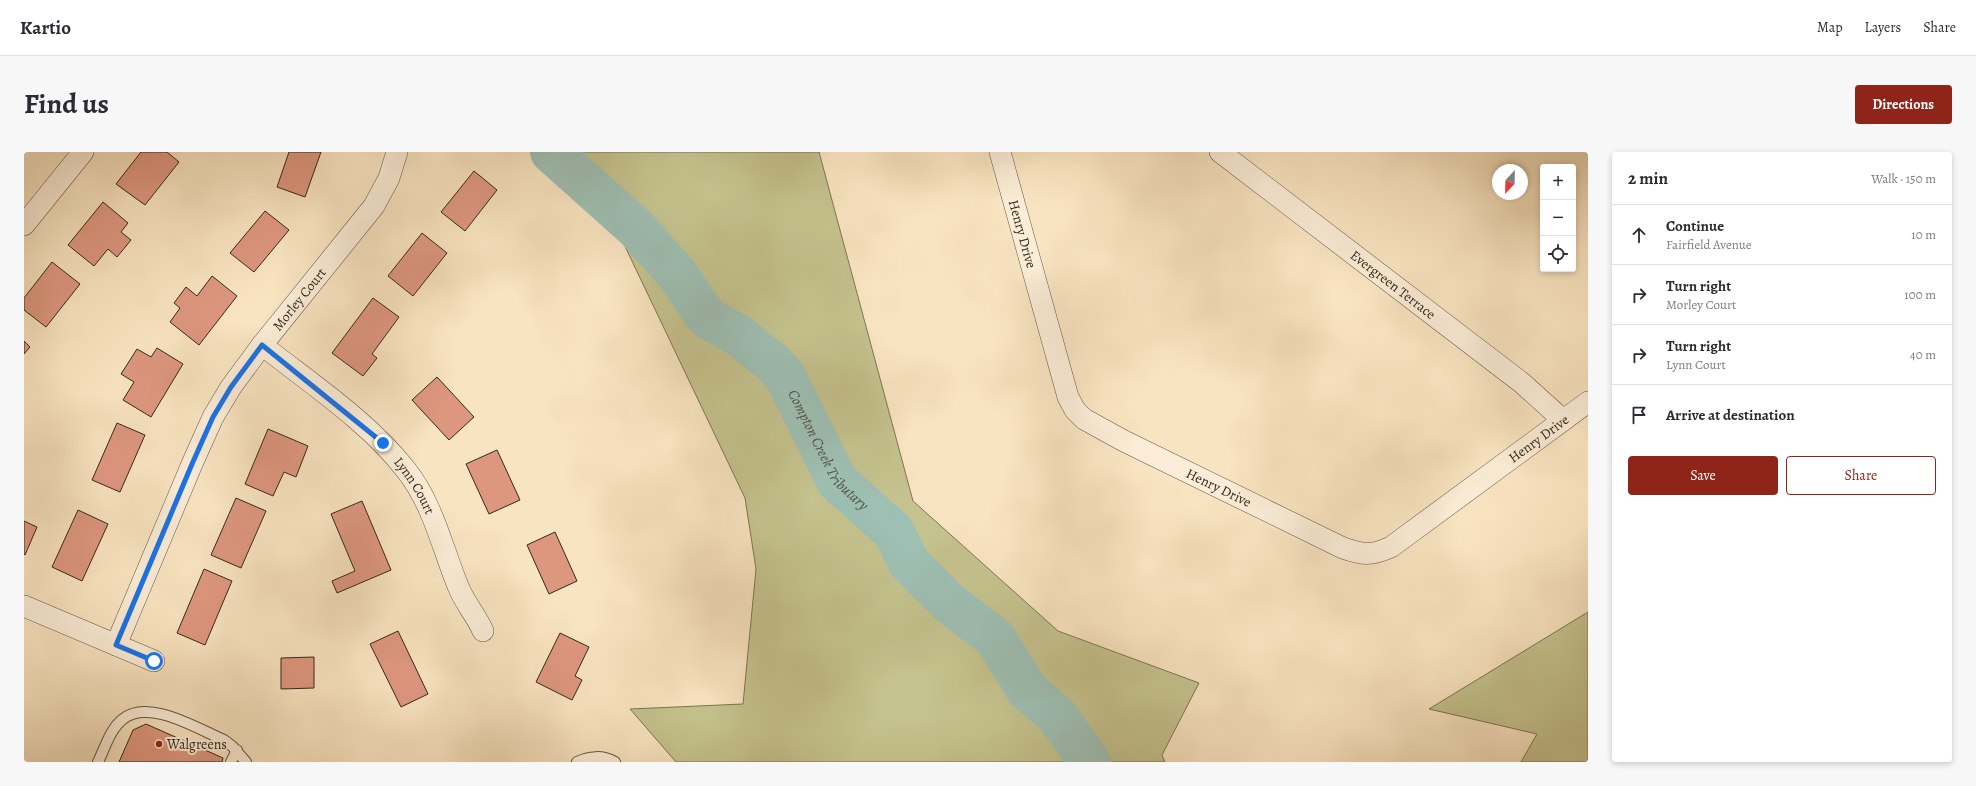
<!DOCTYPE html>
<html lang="en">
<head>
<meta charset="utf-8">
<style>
	body { margin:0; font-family:Alegreya,serif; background:#f7f7f7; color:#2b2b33 }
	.controls { position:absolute; right:12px; top:12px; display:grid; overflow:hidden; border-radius:4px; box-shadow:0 2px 6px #0003 }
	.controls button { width:36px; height:36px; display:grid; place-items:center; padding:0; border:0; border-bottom:1px solid #e1e1e2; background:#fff; color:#2b2b33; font:20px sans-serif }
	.compass { position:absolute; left:1468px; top:12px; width:36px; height:36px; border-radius:50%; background:#fff; box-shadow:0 2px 6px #0003; rotate:202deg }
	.stop { position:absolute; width:12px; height:12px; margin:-9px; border:3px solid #1a73e8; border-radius:50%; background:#fff }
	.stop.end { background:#1a73e8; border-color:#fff; box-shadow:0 1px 4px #0008 }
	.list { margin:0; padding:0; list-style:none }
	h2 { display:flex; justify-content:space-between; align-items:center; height:52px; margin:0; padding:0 16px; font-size:17px }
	h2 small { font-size:13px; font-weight:400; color:#7c7c81 }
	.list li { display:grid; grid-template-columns:26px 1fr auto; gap:12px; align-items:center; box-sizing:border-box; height:60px; padding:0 16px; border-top:1px solid #e1e1e2 }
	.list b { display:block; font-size:15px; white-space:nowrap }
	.list p { margin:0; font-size:13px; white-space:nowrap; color:#7c7c81 }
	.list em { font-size:13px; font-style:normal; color:#7c7c81 }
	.actions { display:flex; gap:8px; padding:12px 16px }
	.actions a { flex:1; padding:9px 0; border:1px solid #8f2418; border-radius:4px; text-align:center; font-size:14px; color:#8f2418 }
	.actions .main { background:#8f2418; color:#fff }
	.icon { flex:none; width:22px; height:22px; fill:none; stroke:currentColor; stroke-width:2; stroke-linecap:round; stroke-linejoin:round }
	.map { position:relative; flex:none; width:1564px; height:610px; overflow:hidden; border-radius:4px }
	header { display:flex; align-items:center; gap:24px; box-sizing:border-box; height:56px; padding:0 20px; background:#fff; border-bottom:1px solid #e1e1e2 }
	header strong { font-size:19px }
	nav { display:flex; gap:22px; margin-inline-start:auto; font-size:14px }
	.intro { display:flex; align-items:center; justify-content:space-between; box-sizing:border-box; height:96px; padding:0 24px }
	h1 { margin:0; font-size:28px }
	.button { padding:10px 18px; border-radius:4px; background:#8f2418; color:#fff; font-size:14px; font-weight:700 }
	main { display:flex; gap:24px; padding:0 24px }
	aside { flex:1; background:#fff; border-radius:4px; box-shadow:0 2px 6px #0003 }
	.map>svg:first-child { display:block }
	.green { fill:#c4c28e; stroke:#7c7556 }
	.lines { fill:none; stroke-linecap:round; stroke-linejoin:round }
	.river { stroke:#9ebfb3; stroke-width:42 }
	.building { fill:#de977f; stroke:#33281d }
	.lane-casing { stroke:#645746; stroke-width:12 }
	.street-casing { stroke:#645746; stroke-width:22 }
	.lane { stroke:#fbedd7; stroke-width:10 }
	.street { stroke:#fbedd7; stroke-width:21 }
	.route { stroke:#1a73e8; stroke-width:5 }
	.poi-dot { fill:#8f2418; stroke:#fbedd7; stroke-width:1.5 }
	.labels { text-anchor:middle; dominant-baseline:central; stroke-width:4; stroke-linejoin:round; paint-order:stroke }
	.street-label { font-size:14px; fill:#33281d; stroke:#fbedd7 }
	.poi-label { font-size:14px; fill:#33281d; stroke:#fbedd7; text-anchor:start }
	.water-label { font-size:15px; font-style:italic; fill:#53554a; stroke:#fbedd7 }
</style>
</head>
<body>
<header>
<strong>Kartio</strong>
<nav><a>Map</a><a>Layers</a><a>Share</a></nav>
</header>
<div class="intro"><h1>Find us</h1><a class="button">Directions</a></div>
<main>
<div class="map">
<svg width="1564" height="610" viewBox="0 0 1564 610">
	<rect width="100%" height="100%" fill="#f9e4c1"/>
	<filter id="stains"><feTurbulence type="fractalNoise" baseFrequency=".005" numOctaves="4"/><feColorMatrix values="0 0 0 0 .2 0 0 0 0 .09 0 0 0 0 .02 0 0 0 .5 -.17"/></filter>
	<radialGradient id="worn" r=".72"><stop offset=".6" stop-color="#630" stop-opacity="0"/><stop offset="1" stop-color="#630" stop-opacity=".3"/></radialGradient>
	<path class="green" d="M556,0H795L889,349L1034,479L1175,531L1138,603L1141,610H652L606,557L719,552L732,417L721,346Z
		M1564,460V610H1497L1513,582L1405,557Z"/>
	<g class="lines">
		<path class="river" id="s1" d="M527,0L612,76L653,122L681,163L688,169L714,183L749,211L761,224L813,329L869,379L886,412L925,451L971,486L1003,538L1033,564L1066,610"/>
	</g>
	<path class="building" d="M117,0H143L155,10L121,53L92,32Z
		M265,0H297L281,45L253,35Z
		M450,19L473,38L441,79L417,60Z
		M79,50L104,71L97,80L107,88L93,105L84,97L70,114L44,93Z
		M241,59L265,78L230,120L206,101Z
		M398,81L423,101L389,144L364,124Z
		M28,110L56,132L22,175L0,158V146Z
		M188,124L213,144L175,193L146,170L156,156L150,151L162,135L173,144Z
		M349,146L375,165L348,202L353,206L339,224L308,201Z
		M0,189L6,195L0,202Z
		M133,196L159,212L127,265L99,248L110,230L97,222L113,197L127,205Z
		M413,225L450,265L425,288L388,248Z
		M93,271L121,283L96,340L68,328Z
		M244,277L284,294L272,325L260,320L249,344L221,332Z
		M473,298L496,348L465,362L442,312Z
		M212,346L242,359L217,416L187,403Z
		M338,349L367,418L313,441L308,429L331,419L307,362Z
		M54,358L84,372L58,429L28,415Z
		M0,369L13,375L1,403L0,402Z
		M531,380L553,429L525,442L503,393Z
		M180,417L208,429L181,493L153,481Z
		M374,479L404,542L377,555L346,492Z
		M536,481L565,495L551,524L558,528L548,548L512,530Z
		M290,505V536L257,537V506Z
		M122,572L199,606L198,610H95L109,578Z"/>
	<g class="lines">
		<defs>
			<path id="lane" d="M74,610C81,596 86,577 99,567C124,546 174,577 200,588L208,594L222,610
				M207,610L213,598
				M553,610C565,604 579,603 591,610"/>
			<g id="street">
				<path id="s2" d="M976,0L1044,245L1051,258L1060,267L1100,289L1319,396C1339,403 1347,404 1367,395L1564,250"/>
				<path id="s3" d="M1196,0L1498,231L1539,268"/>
				<path d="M0,73L59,0"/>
				<path id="s4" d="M238,193C286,231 345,270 382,318C409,352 418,395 434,434C440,450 452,463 459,479"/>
				<path d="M0,454L130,509"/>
				<path id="s5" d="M92,493L168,312L189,265L207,235L238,193L350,54L365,26L373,0"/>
			</g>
		</defs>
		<use href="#lane" class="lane-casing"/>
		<use href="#street" class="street-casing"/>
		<use href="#lane" class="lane"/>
		<use href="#street" class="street"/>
	</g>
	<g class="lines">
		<path class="route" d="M130,509L92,493L168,312L189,265L207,235L238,193L359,291"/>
	</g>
	<circle class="poi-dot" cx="135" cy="592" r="4"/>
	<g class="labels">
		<g class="street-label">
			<text stroke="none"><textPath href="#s2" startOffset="85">Henry Drive</textPath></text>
			<text stroke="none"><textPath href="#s3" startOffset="218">Evergreen Terrace</textPath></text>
			<text stroke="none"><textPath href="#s5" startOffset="394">Morley Court</textPath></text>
			<text stroke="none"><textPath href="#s2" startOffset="804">Henry Drive</textPath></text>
			<text stroke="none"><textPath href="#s4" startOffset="209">Lynn Court</textPath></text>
			<text stroke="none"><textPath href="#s2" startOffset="433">Henry Drive</textPath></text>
		</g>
		<g class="poi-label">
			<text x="143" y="592">Walgreens</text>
		</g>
		<g class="water-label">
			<text stroke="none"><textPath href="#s1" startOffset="413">Compton Creek Tributary</textPath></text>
		</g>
	</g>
	<rect width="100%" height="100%" filter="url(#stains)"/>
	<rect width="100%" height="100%" fill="url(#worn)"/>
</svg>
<div class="controls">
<button>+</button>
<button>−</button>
<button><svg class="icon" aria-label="locate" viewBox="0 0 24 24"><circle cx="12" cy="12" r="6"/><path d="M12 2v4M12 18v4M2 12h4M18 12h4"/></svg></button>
</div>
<svg class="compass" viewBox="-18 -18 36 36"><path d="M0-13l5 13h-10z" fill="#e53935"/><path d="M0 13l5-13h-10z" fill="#7c7c81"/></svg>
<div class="stop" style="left:130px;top:509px"></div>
<div class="stop end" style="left:359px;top:291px"></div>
</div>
<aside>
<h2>2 min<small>Walk · 150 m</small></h2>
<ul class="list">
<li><svg class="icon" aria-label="ahead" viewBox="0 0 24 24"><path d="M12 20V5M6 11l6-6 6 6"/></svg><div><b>Continue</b><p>Fairfield Avenue</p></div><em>10 m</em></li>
<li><svg class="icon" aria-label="right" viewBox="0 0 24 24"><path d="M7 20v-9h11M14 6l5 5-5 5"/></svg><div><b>Turn right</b><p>Morley Court</p></div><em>100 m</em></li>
<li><svg class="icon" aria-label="right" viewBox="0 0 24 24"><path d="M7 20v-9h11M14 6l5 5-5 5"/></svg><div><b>Turn right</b><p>Lynn Court</p></div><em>40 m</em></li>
<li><svg class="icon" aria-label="arrive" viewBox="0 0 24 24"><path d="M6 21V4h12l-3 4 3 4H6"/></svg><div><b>Arrive at destination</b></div></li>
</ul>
<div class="actions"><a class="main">Save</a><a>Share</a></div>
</aside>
</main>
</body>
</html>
